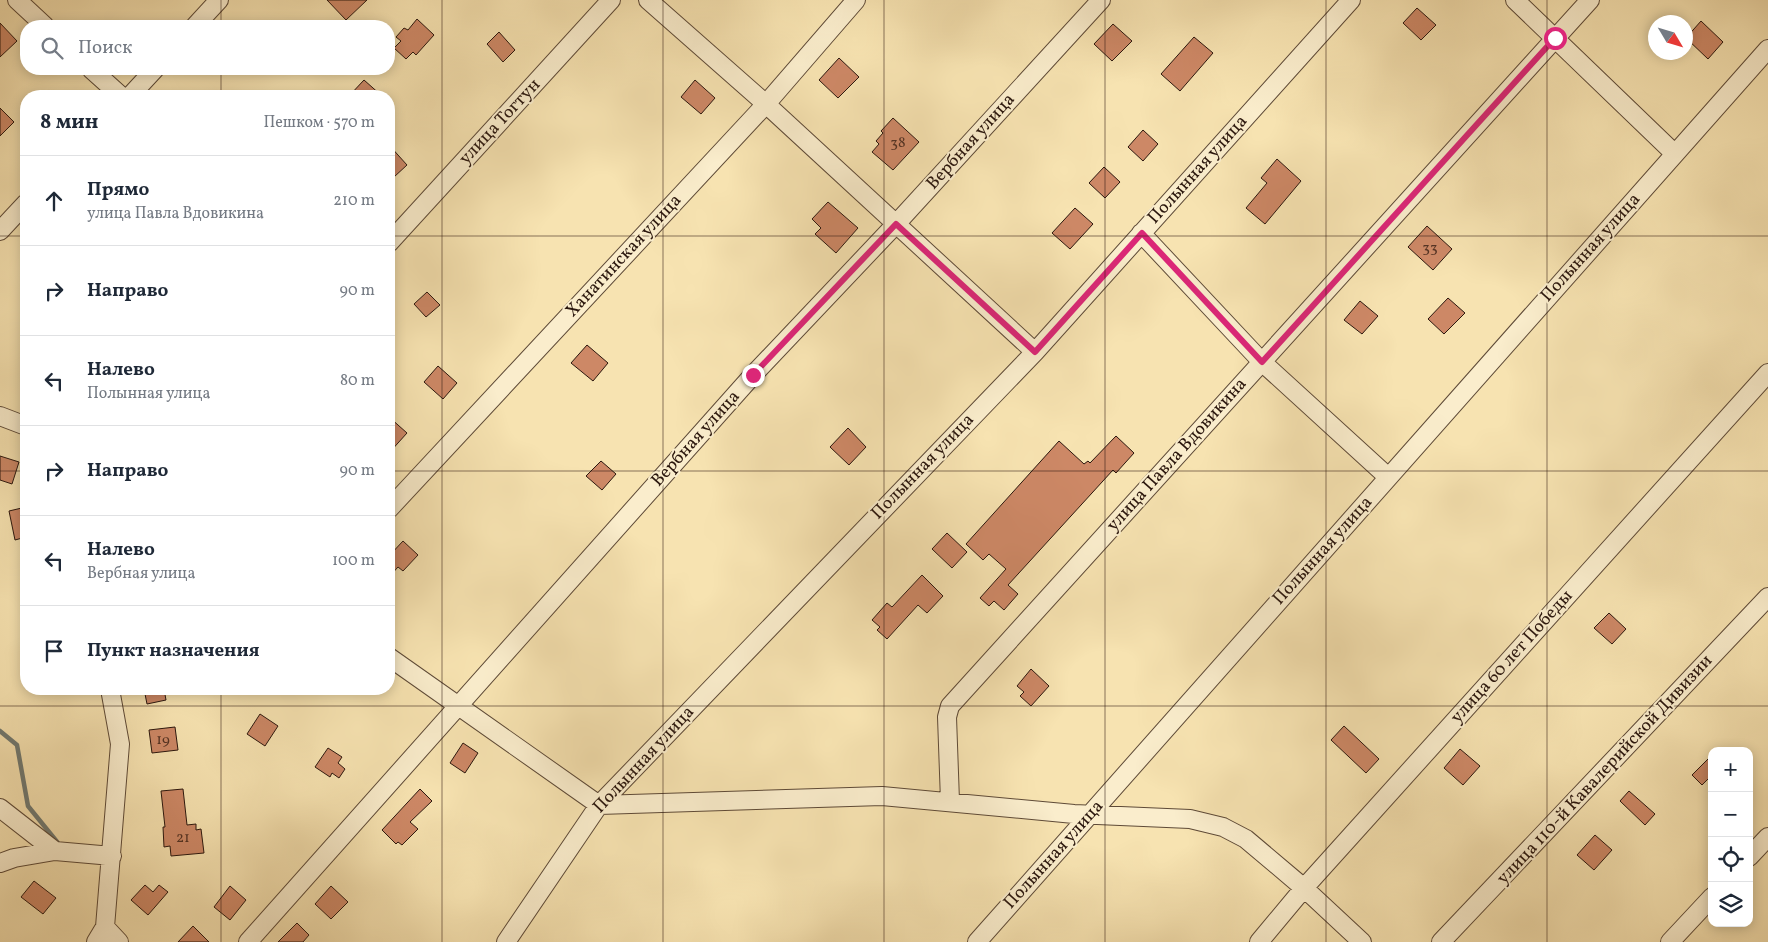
<!DOCTYPE html>
<html lang="ru">
<head>
<meta charset="utf-8">
<style>
	body { margin:0; font-family:Vollkorn,serif; background:#f6f6f7; color:#1f2937 }
	.controls { position:absolute; right:15px; bottom:15px; display:grid; overflow:hidden; border-radius:10px; box-shadow:0 2px 12px #0003 }
	.controls button { width:45px; height:45px; display:grid; place-items:center; padding:0; border:0; border-bottom:1px solid #e0e1e3; background:#fff; color:#1f2937; font:25px sans-serif }
	.compass { position:absolute; left:1648px; top:15px; width:45px; height:45px; border-radius:50%; background:#fff; box-shadow:0 2px 12px #0003; rotate:128deg }
	.stop { position:absolute; width:15px; height:15px; margin:-11px; border:4px solid #db2777; border-radius:50%; background:#fff }
	.stop.end { background:#db2777; border-color:#fff; box-shadow:0 1px 5px #0008 }
	.list { margin:0; padding:0; list-style:none }
	h2 { display:flex; justify-content:space-between; align-items:center; height:65px; margin:0; padding:0 20px; font-size:21px }
	h2 small { font-size:16px; font-weight:400; color:#747a83 }
	.list li { display:grid; grid-template-columns:32px 1fr auto; gap:15px; align-items:center; box-sizing:border-box; height:90px; padding:0 20px; border-top:1px solid #e0e1e3 }
	.list b { display:block; font-size:19px; white-space:nowrap }
	.list p { margin:0; font-size:16px; white-space:nowrap; color:#747a83 }
	.list em { font-size:16px; font-style:normal; color:#747a83 }
	.icon { flex:none; width:28px; height:28px; fill:none; stroke:currentColor; stroke-width:2; stroke-linecap:round; stroke-linejoin:round }
	.map { position:relative; flex:none; width:1768px; height:942px; overflow:hidden }
	.search { position:absolute; background:#fff; box-shadow:0 2px 12px #0003; left:20px; top:20px; width:375px; height:55px; display:flex; align-items:center; gap:12px; box-sizing:border-box; padding:0 18px; border-radius:20px; color:#747a83; font-size:19px }
	.panel { position:absolute; background:#fff; box-shadow:0 2px 12px #0003; left:20px; top:90px; width:375px; height:605px; border-radius:20px }
	.map>svg:first-child { display:block }
	.lines { fill:none; stroke-linecap:round; stroke-linejoin:round }
	.stream { stroke:#717a72; stroke-width:4.5 }
	.building { fill:#cd8866; stroke:#2b170e }
	.minor-casing { stroke:#5e4a37; stroke-width:20 }
	.minor { stroke:#faedcc; stroke-width:18 }
	.route { stroke:#db2777; stroke-width:6 }
	.grid { fill:none; stroke:#2b170e; stroke-width:1; stroke-opacity:0.55 }
	.labels { text-anchor:middle; dominant-baseline:central; stroke-width:4; stroke-linejoin:round; paint-order:stroke }
	.number-label { font-size:15px; fill:#543324 }
	.street-label { font-size:18px; fill:#2b170e; stroke:#faedcc }
</style>
</head>
<body>
<div class="map">
<svg width="1768" height="942" viewBox="0 0 1768 942">
	<rect width="100%" height="100%" fill="#f7e3b1"/>
	<filter id="stains"><feTurbulence type="fractalNoise" baseFrequency=".004" numOctaves="4"/><feColorMatrix values="0 0 0 0 .2 0 0 0 0 .09 0 0 0 0 .02 0 0 0 .5 -.17"/></filter>
	<radialGradient id="worn" r=".72"><stop offset=".6" stop-color="#630" stop-opacity="0"/><stop offset="1" stop-color="#630" stop-opacity=".3"/></radialGradient>
	<g class="lines">
		<path class="stream" d="M0,731L17,745L28,806L58,843"/>
	</g>
	<path class="building" d="M327,0H367L346,20Z
		M1417,8L1436,25L1421,40L1403,23Z
		M417,19L434,35L416,55L413,52L406,59L394,48L401,41L396,37L404,28L408,30Z
		M1701,21L1723,42L1708,59L1686,38Z
		M0,23L17,41L0,57Z
		M1113,24L1132,41L1112,61L1094,44Z
		M499,32L515,50L503,62L487,44Z
		M1194,37L1213,53L1180,91L1161,74Z
		M839,58L859,77L838,98L819,80Z
		M364,80L382,96H349Z
		M695,80L715,98L701,114L681,97Z
		M0,108L14,122L0,136Z
		M893,118L919,142L893,170L872,152L879,144L876,141L883,133L881,131Z
		M1143,130L1158,144L1143,161L1128,147Z
		M389,145L407,165L394,177L389,171Z
		M1277,159L1301,181L1265,224L1246,208L1267,183L1261,178Z
		M1104,167L1120,182L1105,198L1089,183Z
		M828,202L858,228L836,253L815,234L821,228L812,219Z
		M1075,208L1093,224L1070,249L1052,233Z
		M1427,226L1452,249L1433,270L1408,247Z
		M427,292L440,305L426,317L414,304Z
		M1448,298L1465,313L1444,334L1428,319Z
		M1360,301L1378,316L1362,334L1344,320Z
		M587,345L608,363L593,381L571,363Z
		M438,366L457,383L443,399L424,382Z
		M389,417L407,433L389,453Z
		M848,428L866,447L849,465L830,447Z
		M1116,436L1134,453L1116,473L1113,470L1008,585L1018,594L1004,610L994,601L989,606L980,598L1006,569L989,554L983,560L966,544L1059,441L1084,464L1088,461L1090,463Z
		M0,456L19,462L12,484L0,480Z
		M601,461L616,474L602,490L586,476Z
		M26,507V537L15,540L9,511Z
		M947,533L967,552L952,568L932,549Z
		M403,541L418,555L403,571L398,567L389,577V556Z
		M922,575L943,596L927,613L918,605L887,639L877,630L880,627L872,620L887,603L892,607Z
		M1609,613L1626,629L1612,644L1594,628Z
		M1031,669L1049,686L1031,706L1020,696L1024,692L1017,686Z
		M144,689H164L166,700L147,704Z
		M260,714L278,726L265,746L247,734Z
		M1344,726L1379,759L1366,773L1331,740Z
		M175,727L178,750L152,753L149,730Z
		M463,743L478,753L465,773L450,763Z
		M328,748L342,757L338,763L345,769L339,778L332,773L330,777L315,767Z
		M1460,749L1480,766L1463,785L1444,768Z
		M1712,755V775L1702,785L1692,775Z
		M183,789L187,825L196,824V830L201,829L204,853L171,856L170,846L164,847L163,827H165L161,791Z
		M420,789L432,801L410,822L418,829L402,845L398,842L396,844L382,830Z
		M1629,791L1655,814L1645,825L1620,801Z
		M1595,835L1612,850L1594,870L1577,855Z
		M34,881L56,898L43,914L21,897Z
		M145,885L153,892L159,885L168,892L148,915L131,900Z
		M230,886L246,900L230,920L214,907Z
		M331,886L348,902L331,919L315,904Z
		M297,923L309,935L303,942H278Z
		M193,926L209,942H178Z"/>
	<g class="lines">
		<defs>
			<path id="minor" d="M17,0L45,26
				M648,0L766,104L1035,352
				M1515,0L1675,154
				M195,26L219,0
				M91,69L121,96
				M130,96L155,69
				M0,231L26,203
				M1141,233L1262,362L1388,477
				M389,243L611,0
				M0,416L26,426
				M389,509L766,104L856,0
				M389,657L599,805L882,796L1074,814L1190,819L1223,827L1246,839L1304,888L1362,942
				M950,801L947,717L950,706L1590,0
				M0,808L55,851
				M1749,857L1768,837
				M0,863L14,858L55,851L112,856
				M105,927L119,942
				M96,942L105,927L120,744L110,689
				M248,942L753,375L896,224L1101,0
				M506,942L599,805L1035,352L1351,0
				M977,942L1768,49
				M1259,942L1304,888L1768,373
				M1441,942L1768,597
				M1670,942L1712,897"/>
		</defs>
		<use href="#minor" class="minor-casing"/>
		<use href="#minor" class="minor"/>
	</g>
	<g class="lines">
		<path class="route" d="M753,375L896,224L1035,352L1142,233L1262,362L1555,38"/>
	</g>
	<path class="grid" d="M221,0V26M442,0V942M663,0V942M884,0V942M1105,0V942M1326,0V942M1547,0V942M221,69V96M0,236H26M389,236H1768M0,471H26M389,471H1768M221,689V942M0,706H1768"/>
	<g class="labels">
		<g class="number-label">
			<text x="898" y="143">38</text>
			<text x="1430" y="248">33</text>
			<text x="163" y="740">19</text>
			<text x="183" y="838">21</text>
		</g>
		<g class="street-label">
			<text transform="translate(500 122) rotate(-47)">улица Тогтун</text>
			<text transform="translate(971 142) rotate(-48)">Вербная улица</text>
			<text transform="translate(1198 170) rotate(-48)">Полынная улица</text>
			<text transform="translate(1591 248) rotate(-48)">Полынная улица</text>
			<text transform="translate(624 256) rotate(-47)">Ханатинская улица</text>
			<text transform="translate(696 439) rotate(-48)">Вербная улица</text>
			<text transform="translate(1177 455) rotate(-48)">улица Павла Вдовикина</text>
			<text transform="translate(923 467) rotate(-46)">Полынная улица</text>
			<text transform="translate(1323 551) rotate(-48)">Полынная улица</text>
			<text transform="translate(1512 657) rotate(-48)">улица 60 лет Победы</text>
			<text transform="translate(644 760) rotate(-47)">Полынная улица</text>
			<text transform="translate(1605 770) rotate(-47)">улица 110-й Кавалерийской Дивизии</text>
			<text transform="translate(1054 855) rotate(-48)">Полынная улица</text>
		</g>
	</g>
	<rect width="100%" height="100%" filter="url(#stains)"/>
	<rect width="100%" height="100%" fill="url(#worn)"/>
</svg>
<div class="controls">
<button>+</button>
<button>−</button>
<button><svg class="icon" aria-label="locate" viewBox="0 0 24 24"><circle cx="12" cy="12" r="6"/><path d="M12 2v4M12 18v4M2 12h4M18 12h4"/></svg></button>
<button><svg class="icon" aria-label="layers" viewBox="0 0 24 24"><path d="M12 4l9 5-9 5-9-5zM3 14l9 5 9-5"/></svg></button>
</div>
<svg class="compass" viewBox="-18 -18 36 36"><path d="M0-13l5 13h-10z" fill="#e53935"/><path d="M0 13l5-13h-10z" fill="#747a83"/></svg>
<div class="stop" style="left:1555px;top:38px"></div>
<div class="stop end" style="left:753px;top:375px"></div>
<div class="search"><svg class="icon" aria-label="search" viewBox="0 0 24 24"><circle cx="10" cy="10" r="6"/><path d="M15 15l6 6"/></svg>Поиск</div>
<section class="panel">
<h2>8 мин<small>Пешком · 570 m</small></h2>
<ul class="list">
<li><svg class="icon" aria-label="ahead" viewBox="0 0 24 24"><path d="M12 20V5M6 11l6-6 6 6"/></svg><div><b>Прямо</b><p>улица Павла Вдовикина</p></div><em>210 m</em></li>
<li><svg class="icon" aria-label="right" viewBox="0 0 24 24"><path d="M7 20v-9h11M14 6l5 5-5 5"/></svg><div><b>Направо</b></div><em>90 m</em></li>
<li><svg class="icon" aria-label="left" viewBox="0 0 24 24"><path d="M17 20v-9H6M10 6l-5 5 5 5"/></svg><div><b>Налево</b><p>Полынная улица</p></div><em>80 m</em></li>
<li><svg class="icon" aria-label="right" viewBox="0 0 24 24"><path d="M7 20v-9h11M14 6l5 5-5 5"/></svg><div><b>Направо</b></div><em>90 m</em></li>
<li><svg class="icon" aria-label="left" viewBox="0 0 24 24"><path d="M17 20v-9H6M10 6l-5 5 5 5"/></svg><div><b>Налево</b><p>Вербная улица</p></div><em>100 m</em></li>
<li><svg class="icon" aria-label="arrive" viewBox="0 0 24 24"><path d="M6 21V4h12l-3 4 3 4H6"/></svg><div><b>Пункт назначения</b></div></li>
</ul>
</section>
</div>
</body>
</html>
